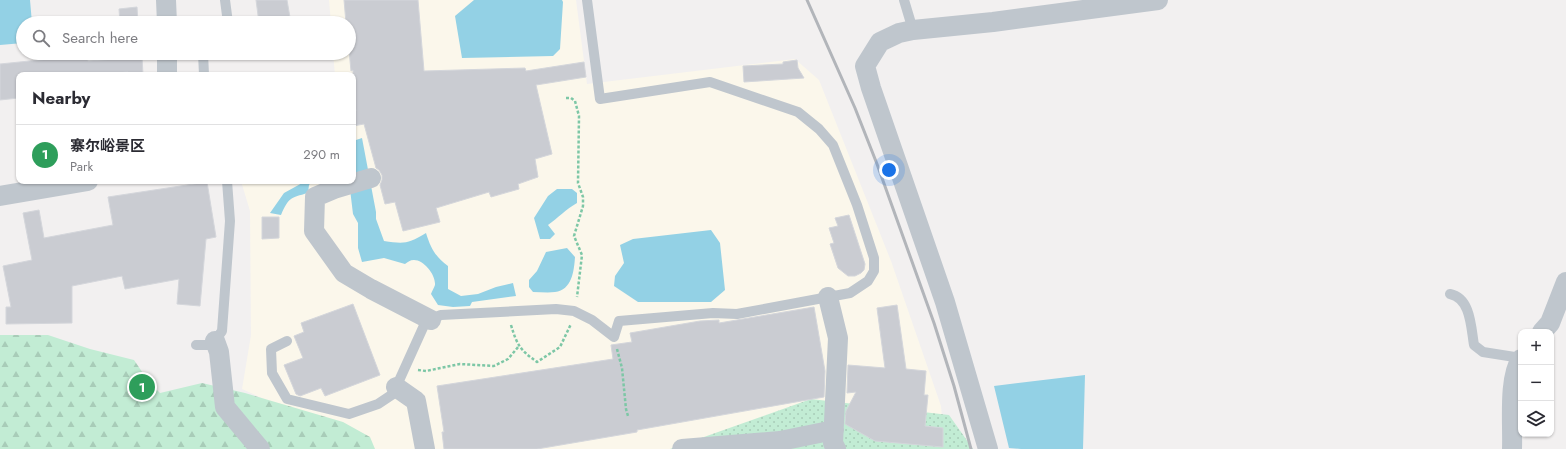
<!DOCTYPE html>
<html lang="en">
<head>
<meta charset="utf-8">
<style>
	body { margin:0; font-family:Jost,"Noto Sans SC",sans-serif; background:#f7f7f7; color:#2b2b33 }
	.controls { position:absolute; right:12px; bottom:12px; display:grid; overflow:hidden; border-radius:8px; box-shadow:0 1px 3px #0004 }
	.controls button { width:36px; height:36px; display:grid; place-items:center; padding:0; border:0; border-bottom:1px solid #e1e1e2; background:#fff; color:#2b2b33; font:20px sans-serif }
	.you { position:absolute; left:889px; top:170px; width:14px; height:14px; margin:-10px; border:3px solid #fff; border-radius:50%; background:#1a73e8; box-shadow:0 0 0 6px #1a73e833 }
	.badge { display:grid; place-items:center; width:26px; height:26px; border-radius:50%; background:#d93025; color:#fff; font-size:13px; font-weight:700 }
	.pin { position:absolute; translate:-50% -50%; border:2px solid #fff; box-shadow:0 1px 4px #0006 }
	.list { margin:0; padding:0; list-style:none }
	h2 { display:flex; justify-content:space-between; align-items:center; height:52px; margin:0; padding:0 16px; font-size:17px }
	h2 small { font-size:13px; font-weight:400; color:#7c7c81 }
	.list li { display:grid; grid-template-columns:26px 1fr auto; gap:12px; align-items:center; box-sizing:border-box; height:60px; padding:0 16px; border-top:1px solid #e1e1e2 }
	.list b { display:block; font-size:15px; white-space:nowrap }
	.list p { margin:0; font-size:13px; white-space:nowrap; color:#7c7c81 }
	.list em { font-size:13px; font-style:normal; color:#7c7c81 }
	.icon { flex:none; width:22px; height:22px; fill:none; stroke:currentColor; stroke-width:2; stroke-linecap:round; stroke-linejoin:round }
	.map { position:relative; flex:none; width:1566px; height:449px; overflow:hidden }
	.search { position:absolute; background:#fff; box-shadow:0 1px 3px #0004; left:16px; top:16px; width:340px; height:44px; display:flex; align-items:center; gap:10px; box-sizing:border-box; padding:0 14px; border-radius:22px; color:#7c7c81; font-size:15px }
	.panel { position:absolute; background:#fff; box-shadow:0 1px 3px #0004; left:16px; top:72px; width:340px; height:112px; border-radius:8px }
	.map>svg:first-child { display:block }
	.commercial { fill:#fbf7eb }
	.grass { fill:url(#grass-dots) }
	.forest { fill:url(#forest-firs) }
	.water { fill:#93d1e5 }
	.building { fill:#caccd2; stroke:#d4d6db }
	.lines { fill:none; stroke-linecap:round; stroke-linejoin:round }
	.path { stroke:#7dc7a6; stroke-width:2.5; stroke-dasharray:3 2; stroke-linecap:butt }
	.service { stroke:#bfc6cd; stroke-width:10 }
	.minor { stroke:#bfc6cd; stroke-width:20 }
	.rail { stroke:#b2b5ba; stroke-width:3 }
</style>
</head>
<body>
<div class="map">
<svg width="1566" height="449" viewBox="0 0 1566 449">
	<defs>
		<pattern id="grass-dots" width="8" height="8" patternUnits="userSpaceOnUse"><rect width="8" height="8" fill="#c2ecd4"/><path d="M2 2h.1M6 6h.1" fill="none" stroke="#a8ccb8" stroke-width="1.8" stroke-linecap="round"/></pattern>
		<pattern id="forest-firs" width="22" height="20" patternUnits="userSpaceOnUse"><rect width="22" height="20" fill="#c2ecd4"/><path d="M5 1l3.5 6h-7zM16 11l3.5 6h-7z" fill="#a8ccb8"/></pattern>
	</defs>
	<rect width="100%" height="100%" fill="#f2f0f0"/>
	<path class="commercial" d="M329,0H576L587,84L795,59L819,80L891,261L941,406L945,449H375L242,389L251,335L250,211L241,181H353V75H335L333,53H349V23H331Z"/>
	<path class="grass" d="M811,399L949,415L973,449H670Z"/>
	<path class="forest" d="M0,335H48L90,349L134,360L149,382L160,393L202,383L245,393L343,422L370,437L375,449H0Z"/>
	<path class="water" d="M0,0H30L32,23H23V43L0,45Z
		M474,0H562L563,2L560,49L553,56L462,58L455,16Z
		M362,138L376,212V219L384,241C404,244 408,244 426,233C431,249 435,256 448,266V289L461,296L478,294L496,287L513,283L516,296L472,302L470,306L453,307L438,305L431,294C432,291 434,288 435,285C436,275 424,260 414,260C410,260 408,262 405,264L384,258L362,262L358,248V223L353,214L349,181H353V141Z
		M304,181H312L309,185L308,193C290,198 289,197 281,215L270,213L284,193L304,182Z
		M557,189H572L577,193V203C566,209 558,218 548,225L555,234L550,239H540L534,218L548,196Z
		M711,230L720,243L725,290L711,302H638L614,286L615,276L624,263L620,245L633,239Z
		M567,248L575,257C574,271 572,290 555,292C548,293 540,292 533,292L529,287V280L537,271L546,252Z
		M1085,375L1083,449H1021L1009,448L994,386Z"/>
	<path class="building" d="M256,0H287L291,23H259Z
		M344,0H418L424,71L525,68L526,71L584,62L586,77L536,85L552,154L535,159L538,177L518,184L519,189L491,197L489,192L436,208L440,222L403,231L395,202L385,204L380,185L382,180V175L379,170L376,168L364,124L353,126V111H356L353,95V70L351,71L349,50V23H346Z
		M137,7L138,23H120L119,9Z
		M88,55V61L142,57L143,75H128V72L90,75H19V98L0,100V64Z
		M797,60L798,68L804,78L744,82L743,66L783,64V62Z
		M207,182L216,237L206,239L200,306L177,304L179,279L125,289L122,276L72,286V323L6,324V307H11L3,266L32,260L23,213L39,210L44,238L113,225L108,197Z
		M849,215L865,264L864,270L861,273L855,276H848L838,268L830,244L834,243L829,228L838,226L835,218Z
		M262,217H279V238L262,239Z
		M353,304L380,375L325,396L321,388L300,396L296,394L284,365L303,358L294,336L304,332L301,323Z
		M897,305L906,369L926,371L924,395H928L925,426L943,428V447L875,441L845,424L846,411L856,392L847,393L848,365L885,368L877,308Z
		M814,307L825,371L824,397L637,430V432L537,449H444L442,432H444L437,386L613,359L611,345L632,342L630,333L700,321L719,320V323Z"/>
	<g class="lines">
		<path class="path" d="M566,98H571L575,101L579,116L578,183L583,197V206L574,236L582,255L577,297
			M511,325C517,345 520,350 537,362L560,347L571,324
			M617,349L622,368L626,409L628,416
			M418,370L426,371L460,364L494,366L508,359L519,346"/>
		<path class="service" d="M225,0L228,23
			M904,0L913,30
			M203,53L204,75
			M1450,294C1471,298 1471,328 1474,345L1483,352L1521,358
			M287,341L271,349L272,373L287,399L349,414L378,404L393,394L426,321L441,315L556,309L574,311L592,320L614,337L619,321L713,313L737,314L850,293L868,281L874,271V258L857,205L833,145L819,129L798,112L710,82L600,99L587,0
			M196,345H212L222,331L230,221L227,181"/>
		<path class="minor" d="M166,0L167,23
			M167,53V75
			M333,181L334,189L371,178
			M334,189L315,197L314,231L344,273L371,289L431,320
			M0,196L88,181
			M828,297L838,338L833,443L836,449
			M1542,332L1550,323L1566,282
			M215,341L219,352L225,407L260,449
			M396,387L416,401L425,449
			M682,449L780,441L834,430
			M988,449L945,302L871,88L865,66L880,42L899,33L913,30L993,22L1158,0
			M1512,449C1513,424 1508,379 1521,359"/>
		<path class="rail" d="M807,0L855,108L877,164L934,323L954,386L971,449"/>
	</g>
</svg>
<div class="controls">
<button>+</button>
<button>−</button>
<button><svg class="icon" aria-label="layers" viewBox="0 0 24 24"><path d="M12 4l9 5-9 5-9-5zM3 14l9 5 9-5"/></svg></button>
</div>
<div class="you"></div>
<div class="pin badge" style="left:142px;top:387px;background:#2e9e5b">1</div>
<div class="search"><svg class="icon" aria-label="search" viewBox="0 0 24 24"><circle cx="10" cy="10" r="6"/><path d="M15 15l6 6"/></svg>Search here</div>
<section class="panel">
<h2>Nearby<small></small></h2>
<ul class="list">
<li><span class="badge" style="background:#2e9e5b">1</span><div><b>寨尔峪景区</b><p>Park</p></div><em>290 m</em></li>
</ul>
</section>
</div>
</body>
</html>
